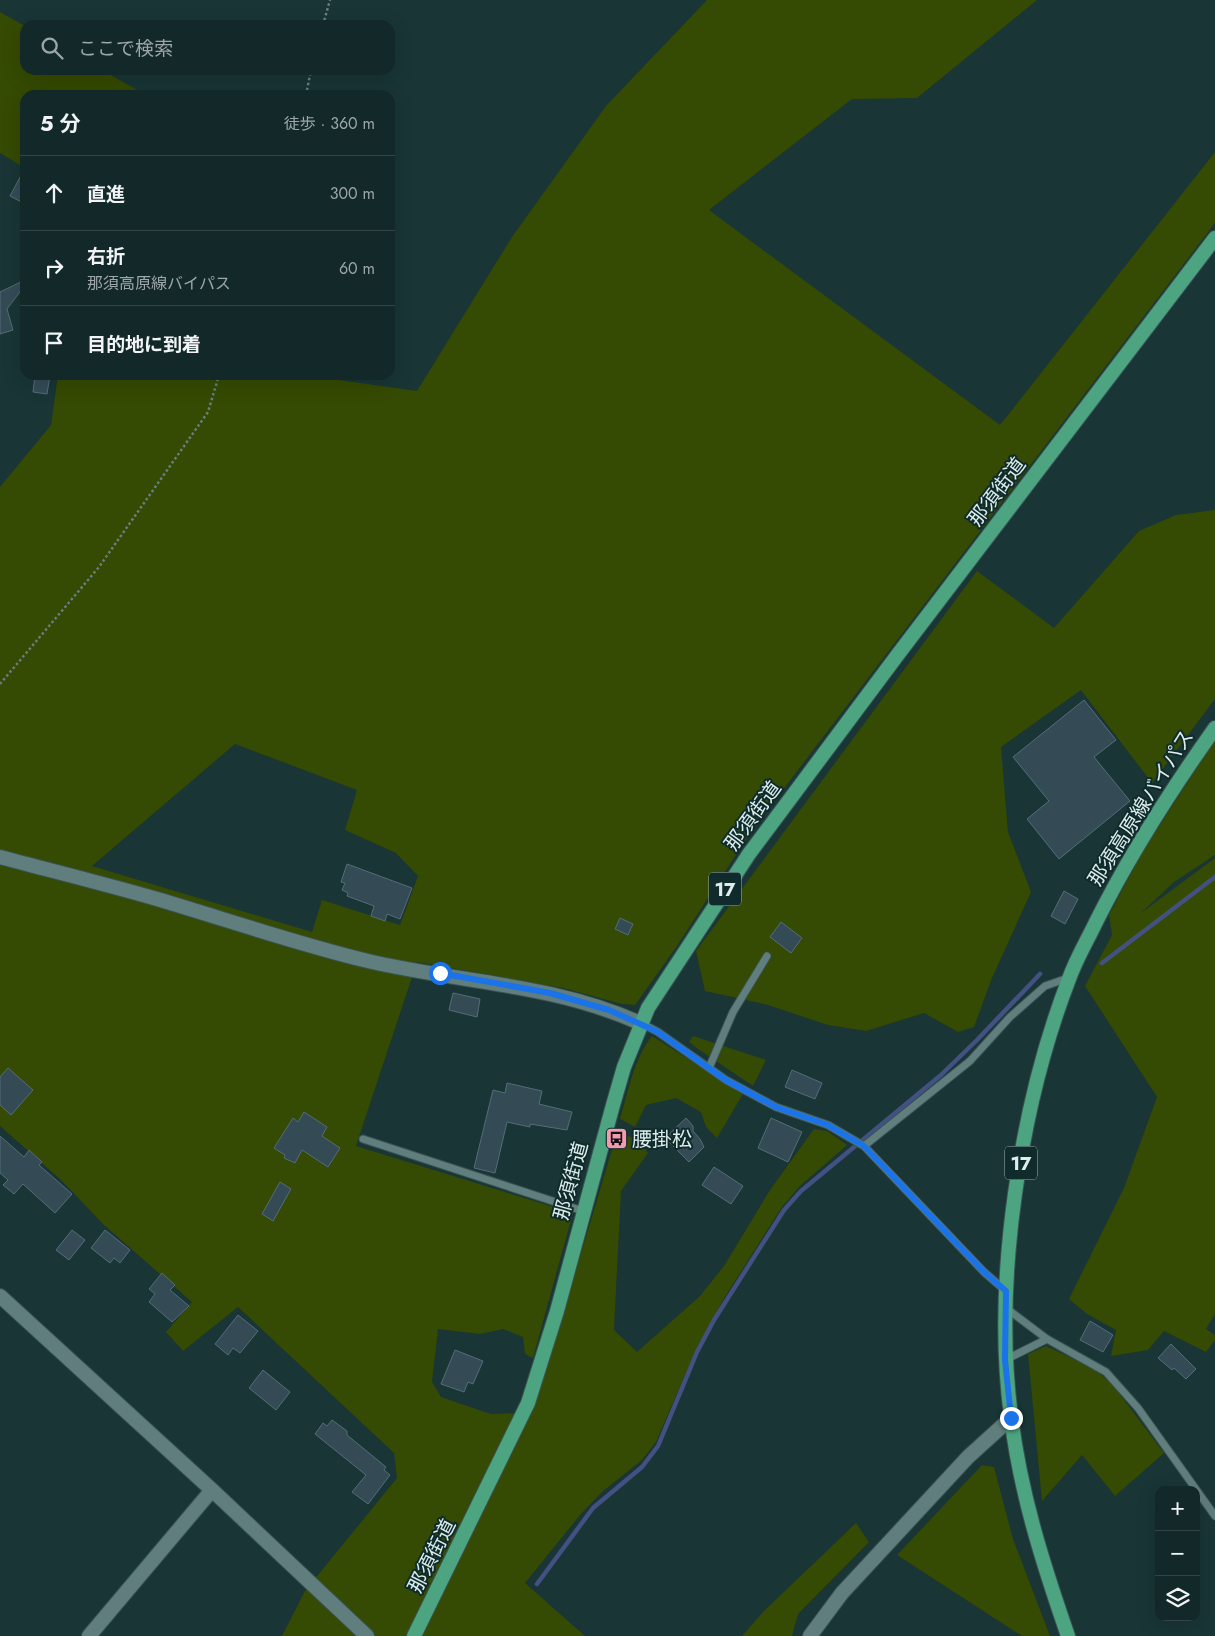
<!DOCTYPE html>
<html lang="ja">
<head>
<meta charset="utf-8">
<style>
	body { margin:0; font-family:Jost,"Noto Sans JP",sans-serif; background:#203434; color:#f1f3f6 }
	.controls { position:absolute; right:15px; bottom:15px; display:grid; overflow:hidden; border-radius:10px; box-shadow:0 5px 20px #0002 }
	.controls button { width:45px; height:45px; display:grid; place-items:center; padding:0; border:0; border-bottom:1px solid #324445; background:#132828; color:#f1f3f6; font:25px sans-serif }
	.stop { position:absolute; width:15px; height:15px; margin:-11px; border:4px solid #1a73e8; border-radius:50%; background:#fff }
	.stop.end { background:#1a73e8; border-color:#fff; box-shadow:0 1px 5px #0008 }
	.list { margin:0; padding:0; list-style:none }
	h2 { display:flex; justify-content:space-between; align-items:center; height:65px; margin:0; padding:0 20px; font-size:21px }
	h2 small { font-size:16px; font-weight:400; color:#9da6a8 }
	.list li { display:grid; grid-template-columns:32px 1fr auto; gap:15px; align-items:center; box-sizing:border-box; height:75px; padding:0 20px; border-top:1px solid #324445 }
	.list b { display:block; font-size:19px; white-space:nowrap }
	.list p { margin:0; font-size:16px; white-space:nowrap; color:#9da6a8 }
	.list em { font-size:16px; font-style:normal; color:#9da6a8 }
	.icon { flex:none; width:28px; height:28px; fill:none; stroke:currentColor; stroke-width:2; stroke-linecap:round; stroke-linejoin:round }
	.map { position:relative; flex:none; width:1215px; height:1636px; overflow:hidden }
	.search { position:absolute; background:#132828; box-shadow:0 5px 20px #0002; left:20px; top:20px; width:375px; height:55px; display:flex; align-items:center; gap:12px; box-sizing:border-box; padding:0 18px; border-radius:15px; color:#9da6a8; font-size:19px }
	.panel { position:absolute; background:#132828; box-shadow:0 5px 20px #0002; left:20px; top:90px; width:375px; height:290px; border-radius:15px }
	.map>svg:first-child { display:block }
	.green { fill:#354a02; fill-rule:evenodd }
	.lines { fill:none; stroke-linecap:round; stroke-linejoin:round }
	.stream { stroke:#425182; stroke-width:4.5 }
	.building { fill:#344b56; stroke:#546d78 }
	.service-casing { stroke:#3a5352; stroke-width:9 }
	.minor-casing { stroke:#3a5352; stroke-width:16 }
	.primary-casing { stroke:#3a5352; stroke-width:16 }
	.path { stroke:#677f7f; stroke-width:2.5; stroke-dasharray:2.5 2.5; stroke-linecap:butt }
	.service { stroke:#607e7d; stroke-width:7 }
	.minor { stroke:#607e7d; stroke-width:14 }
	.primary { stroke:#4ca481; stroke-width:14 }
	.route { stroke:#1a73e8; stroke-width:6 }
	.labels { text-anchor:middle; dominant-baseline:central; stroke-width:4; stroke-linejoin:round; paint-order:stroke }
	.shield { fill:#0f2b2b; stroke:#9eb3b2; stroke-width:1 }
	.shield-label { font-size:19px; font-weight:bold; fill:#dcedec }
	.street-label { font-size:20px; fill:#dcedec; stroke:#0f2b2b }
	.poi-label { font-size:20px; fill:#dcedec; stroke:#0f2b2b; text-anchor:start }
</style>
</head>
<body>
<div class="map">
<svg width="1215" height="1636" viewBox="0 0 1215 1636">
	<rect width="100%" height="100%" fill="#193535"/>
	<path class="green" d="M707,0H1037L917,98L852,99L709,210L1000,425L1215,152V223L750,833L677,946L635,1005L622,1004L563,988L417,962L356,1146L573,1213L533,1358L525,1354L523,1337L503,1329L480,1334L438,1329L432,1382L441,1397L491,1414L518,1413L557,1334L617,1133L638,1139L648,1153L621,1191L614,1330L637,1352L700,1296L724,1266L770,1190L814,1129L827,1131L847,1145L800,1186L782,1207L723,1300L695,1352L656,1442L642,1460L602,1492L580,1515L525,1583L585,1636H282L305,1591L397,1478L394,1453L238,1307L183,1351L166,1332L192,1302L104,1225L61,1180L0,1126V487L51,425L58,375H303L417,391L512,237L606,106ZM235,744L357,790L345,830L396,853L418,876L400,925L322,900L312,932L92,866Z
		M0,12L25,26V70H102L146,95H25V168L0,153Z
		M1215,510V699L1152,783L1081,690L1001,747L1008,832L1031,892L992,978L974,1027L958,1032L924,1013L866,1031L828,1025L768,1005L705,991L696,951L977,571L1054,628L1139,531L1176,515Z
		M1215,740V855L1174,882L1141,913L1215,858V1314L1206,1329L1215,1335V1340L1206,1352L1164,1331L1148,1350L1111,1356L1116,1330L1087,1314L1069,1299L1124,1188L1157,1097L1085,986L1112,935L1109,915L1143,851Z
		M652,1036L743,1094L717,1138L706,1127L701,1112L676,1098L646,1105L635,1127L620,1119C628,1092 634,1058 652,1036Z
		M693,1036L766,1060L753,1086L698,1049L689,1042Z
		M1046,1346L1093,1368L1112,1384L1164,1453L1115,1496L1082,1455L1042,1501L1028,1354Z
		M982,1465L994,1467L1013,1539L1050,1636H1022L897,1555Z
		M856,1523L869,1542L798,1614L792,1636H742L764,1611Z"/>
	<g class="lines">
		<path class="stream" d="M1102,963L1215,877
			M537,1584L593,1508L642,1467L658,1446L697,1352L714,1320L784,1210L801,1191L941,1075L977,1040L1040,974"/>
	</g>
	<path class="building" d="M25,168V204L10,196Z
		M25,280V285L7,309L13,330L0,334V292Z
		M35,375H50L47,394L33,392Z
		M1084,700L1116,740L1094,757L1130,801L1059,859L1027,819L1049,801L1013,757Z
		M347,864L412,888L400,919L387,914L385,921L371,916L374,906L347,896L348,893L342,890L345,883L341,882Z
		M1064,891L1078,899L1065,924L1051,916Z
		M620,918L633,924L628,935L615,929Z
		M781,922L802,938L791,953L770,937Z
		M453,993L480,999L477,1017L449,1010Z
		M8,1068L33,1090L11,1115L0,1105V1077Z
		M792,1070L822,1083L815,1099L785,1087Z
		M507,1083L542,1091L539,1104L572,1112L567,1130L530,1124V1127L507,1122L495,1173L474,1168L493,1090L505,1093Z
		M304,1112L327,1127L322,1136L340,1148L328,1167L302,1150L295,1163L284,1158L285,1155L274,1148L293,1118L298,1122Z
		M686,1118L693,1126V1131L700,1139L704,1147L689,1162L665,1138Z
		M771,1118L802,1132L788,1162L758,1148Z
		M0,1136L24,1157L29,1150L42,1162L39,1165L72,1194L55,1213L23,1184L14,1194L3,1185L8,1180L0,1173Z
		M714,1167L743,1186L731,1204L702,1185Z
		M280,1182L291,1189L273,1221L262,1214Z
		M72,1230L85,1240L69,1260L56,1250Z
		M105,1230L130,1250L120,1263L114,1258L110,1263L91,1248Z
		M162,1273L175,1285L170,1290L189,1306L172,1322L149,1302L155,1294L149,1289Z
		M238,1315L258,1331L240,1353L233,1348L228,1355L215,1344Z
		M1090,1321L1113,1335L1103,1352L1080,1340Z
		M1171,1344L1196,1369L1186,1379L1174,1368L1172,1370L1158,1358Z
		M455,1350L483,1361L473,1384L468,1382L464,1392L441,1384Z
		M263,1370L290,1392L276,1410L249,1388Z
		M332,1420L347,1431V1435L386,1467L384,1470L390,1475L368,1504L352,1492L366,1475L315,1434L323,1423L327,1426Z"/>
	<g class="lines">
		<defs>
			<path id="service" d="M641,1023L658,1032L726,1080L776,1107L828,1125L864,1146L984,1272L1006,1291
				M709,1068L733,1012L767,956
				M363,1139L583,1211
				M864,1146L970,1061L1010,1017L1045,986L1068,978
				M1006,1308L1047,1339L1106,1372L1138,1408L1215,1516
				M1007,1359L1047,1339"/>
			<path id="minor" d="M0,857C52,871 105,884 157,899C228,920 297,944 368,961C462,983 550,983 640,1023
				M0,1296L212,1490L367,1636
				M89,1636L212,1490
				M810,1636L842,1593L968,1457L1011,1418"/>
			<path id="primary" d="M414,1636L528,1403L557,1311L613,1105L624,1067L648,1008L749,854L899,653L1215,238
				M1068,1636C1043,1564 1020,1492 1011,1416C993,1281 1020,1106 1069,979C1076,959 1087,941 1096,922C1130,854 1171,790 1215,728"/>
		</defs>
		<use href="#service" class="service-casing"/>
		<use href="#minor" class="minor-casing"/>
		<use href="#primary" class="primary-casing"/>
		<path class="path" d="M323,25L330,0
			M306,95L311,70
			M0,684L99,567L208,412L219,375"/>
		<use href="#service" class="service"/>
		<use href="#minor" class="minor"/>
		<use href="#primary" class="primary"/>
	</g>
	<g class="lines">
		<path class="route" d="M440,973L550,993L609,1010L658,1032L726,1080L776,1107L828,1125L864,1146L984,1272L1006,1291L1005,1360L1011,1418"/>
	</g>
	<defs>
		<symbol id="bus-square" viewBox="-11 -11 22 22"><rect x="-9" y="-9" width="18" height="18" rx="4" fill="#f29aaf" stroke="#0f2b2b"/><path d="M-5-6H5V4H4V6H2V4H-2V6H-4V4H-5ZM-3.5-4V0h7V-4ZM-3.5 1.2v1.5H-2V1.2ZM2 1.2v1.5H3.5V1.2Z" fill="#111"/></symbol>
	</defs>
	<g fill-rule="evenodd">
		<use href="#bus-square" x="604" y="1126" width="25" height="25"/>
	</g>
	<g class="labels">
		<g class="shield">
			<rect x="709" y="872.5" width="32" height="33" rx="4"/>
			<rect x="1005" y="1146.5" width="32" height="33" rx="4"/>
		</g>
		<g class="shield-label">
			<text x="725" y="889">17</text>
			<text x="1021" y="1163">17</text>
		</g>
		<g class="street-label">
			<text transform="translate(997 492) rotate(-53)">那須街道</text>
			<text transform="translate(1141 808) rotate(-58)">那須高原線バイパス</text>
			<text transform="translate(753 816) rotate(-54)">那須街道</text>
			<text transform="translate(571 1181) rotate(-75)">那須街道</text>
			<text transform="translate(432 1556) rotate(-63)">那須街道</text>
		</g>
		<g class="poi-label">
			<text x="632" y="1139">腰掛松</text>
		</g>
	</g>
</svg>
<div class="controls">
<button>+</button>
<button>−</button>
<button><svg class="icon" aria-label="layers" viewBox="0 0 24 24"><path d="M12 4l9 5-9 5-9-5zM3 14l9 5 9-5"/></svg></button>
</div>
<div class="stop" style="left:440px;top:973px"></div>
<div class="stop end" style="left:1011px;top:1418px"></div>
<div class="search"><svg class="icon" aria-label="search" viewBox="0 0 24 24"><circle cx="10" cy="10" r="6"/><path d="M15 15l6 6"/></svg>ここで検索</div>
<section class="panel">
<h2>5 分<small>徒歩 · 360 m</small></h2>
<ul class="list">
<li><svg class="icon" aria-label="ahead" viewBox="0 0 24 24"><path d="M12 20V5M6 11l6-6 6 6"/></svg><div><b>直進</b></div><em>300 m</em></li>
<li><svg class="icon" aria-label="right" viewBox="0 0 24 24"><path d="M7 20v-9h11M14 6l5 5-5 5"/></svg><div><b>右折</b><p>那須高原線バイパス</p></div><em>60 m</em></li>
<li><svg class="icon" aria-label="arrive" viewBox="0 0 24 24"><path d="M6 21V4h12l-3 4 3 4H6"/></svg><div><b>目的地に到着</b></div></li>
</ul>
</section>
</div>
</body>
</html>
